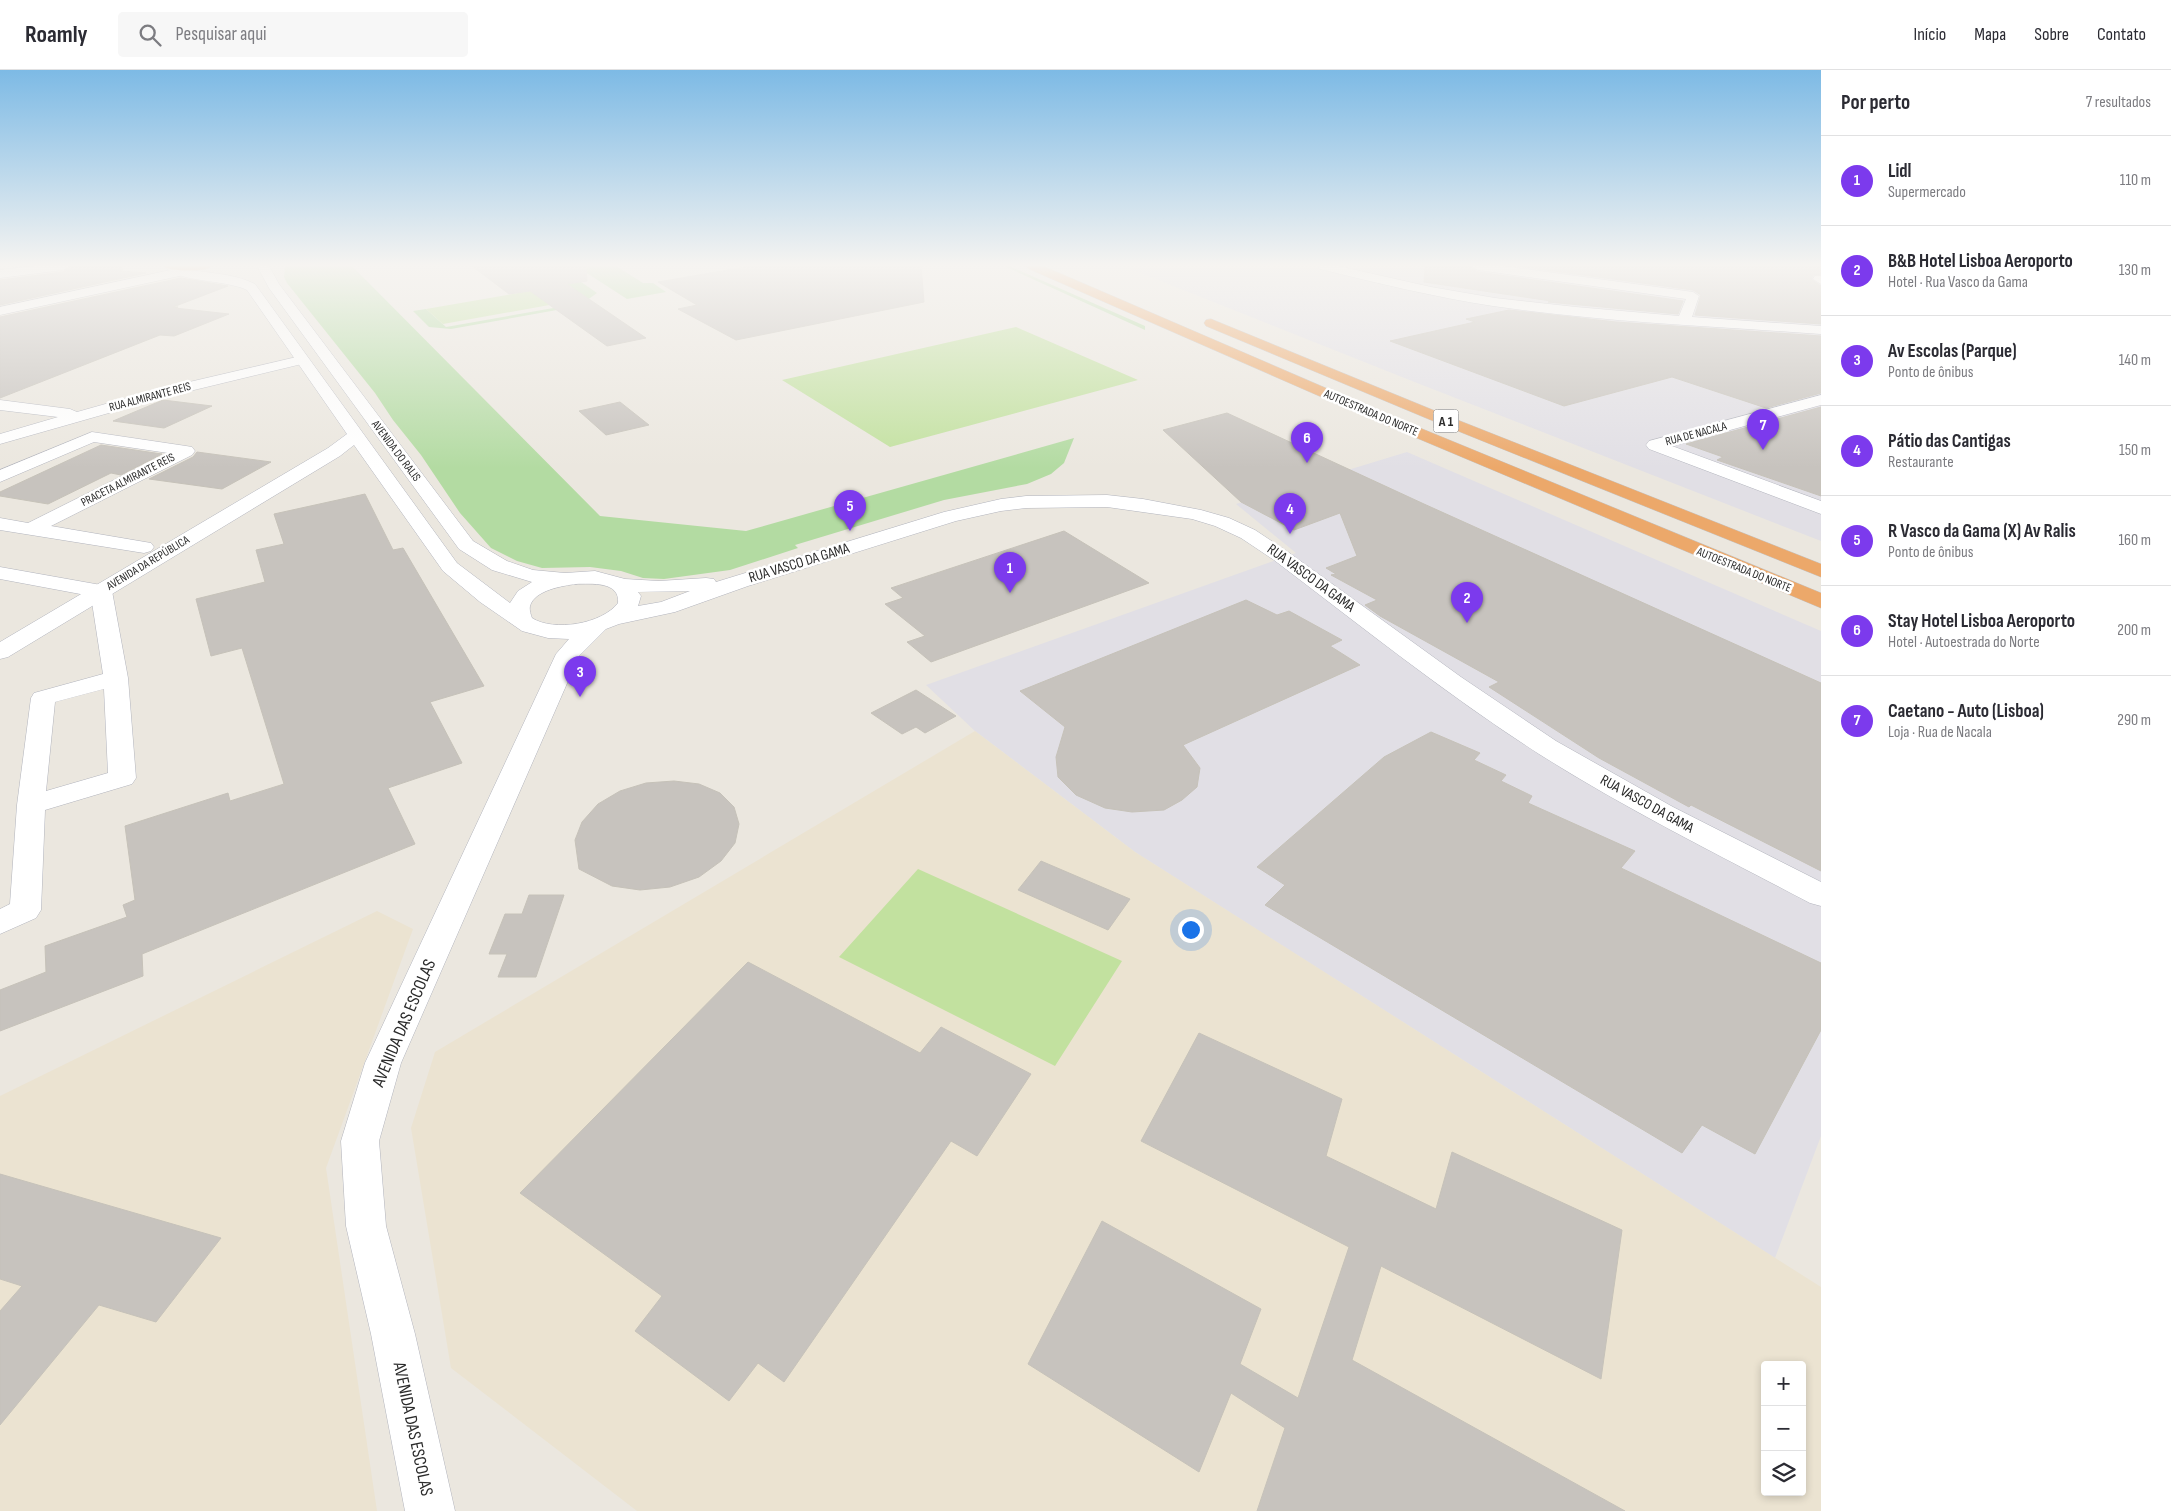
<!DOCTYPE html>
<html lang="pt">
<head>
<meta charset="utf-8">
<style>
	body { margin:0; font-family:"Sofia Sans Condensed",sans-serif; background:#f7f7f7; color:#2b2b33 }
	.controls { position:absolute; right:15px; bottom:15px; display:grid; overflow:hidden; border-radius:5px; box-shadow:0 2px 8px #0003 }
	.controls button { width:45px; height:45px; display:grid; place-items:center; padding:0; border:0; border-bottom:1px solid #e1e1e2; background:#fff; color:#2b2b33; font:25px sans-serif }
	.you { position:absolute; left:1190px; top:859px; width:18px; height:18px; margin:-12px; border:4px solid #fff; border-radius:50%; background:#1a73e8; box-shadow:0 0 0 8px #1a73e833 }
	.badge { display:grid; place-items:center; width:32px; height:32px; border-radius:50%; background:#7c3aed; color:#fff; font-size:16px; font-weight:700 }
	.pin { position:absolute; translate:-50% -41px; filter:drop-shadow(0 1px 2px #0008) }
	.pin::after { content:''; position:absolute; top:26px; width:18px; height:15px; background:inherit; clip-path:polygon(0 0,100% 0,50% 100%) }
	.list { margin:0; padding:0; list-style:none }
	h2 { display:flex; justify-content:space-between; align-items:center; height:65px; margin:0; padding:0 20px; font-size:21px }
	h2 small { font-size:16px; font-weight:400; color:#7c7c81 }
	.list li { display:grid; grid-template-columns:32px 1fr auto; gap:15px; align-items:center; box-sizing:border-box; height:90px; padding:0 20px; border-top:1px solid #e1e1e2 }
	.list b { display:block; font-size:19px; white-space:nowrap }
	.list p { margin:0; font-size:16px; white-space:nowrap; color:#7c7c81 }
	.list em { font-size:16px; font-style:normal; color:#7c7c81 }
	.icon { flex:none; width:28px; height:28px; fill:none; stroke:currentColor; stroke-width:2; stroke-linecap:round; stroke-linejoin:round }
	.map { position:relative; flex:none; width:1821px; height:1441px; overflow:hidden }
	header { display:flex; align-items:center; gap:30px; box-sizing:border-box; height:70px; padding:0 25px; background:#fff; border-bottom:1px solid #e1e1e2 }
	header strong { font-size:24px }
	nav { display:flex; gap:28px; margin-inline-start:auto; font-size:18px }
	.search { width:350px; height:45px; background:#f7f7f7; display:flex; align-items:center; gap:12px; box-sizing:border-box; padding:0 18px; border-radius:5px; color:#7c7c81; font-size:19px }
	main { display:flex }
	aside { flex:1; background:#fff }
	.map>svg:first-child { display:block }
	.industrial { fill:#e1dfe5 }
	.education { fill:#ebe3d1; fill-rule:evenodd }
	.green { fill:#b3dba2 }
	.pitch { fill:#c2e19f }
	.building { fill:#c7c3be; stroke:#c6c2b9 }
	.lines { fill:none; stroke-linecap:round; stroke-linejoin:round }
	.street-casing { stroke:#b2b4bd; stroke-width:1 }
	.secondary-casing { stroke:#b2b4bd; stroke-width:1 }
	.highway-casing { stroke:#c4c4c4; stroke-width:1 }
	.street { fill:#fff; fill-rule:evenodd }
	.secondary { fill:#fff; fill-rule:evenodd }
	.highway { fill:#eca86a; fill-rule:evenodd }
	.labels { text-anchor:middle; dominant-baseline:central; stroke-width:5; stroke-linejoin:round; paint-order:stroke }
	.far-street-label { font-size:12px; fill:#2b2b2b; stroke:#fff }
	.shield { fill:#fff; stroke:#6b6b6b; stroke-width:1 }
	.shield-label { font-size:14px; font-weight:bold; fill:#2b2b2b }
	.street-label { font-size:15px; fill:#2b2b2b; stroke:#fff }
	.near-street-label { font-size:18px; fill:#2b2b2b; stroke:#fff }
</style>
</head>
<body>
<header>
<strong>Roamly</strong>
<div class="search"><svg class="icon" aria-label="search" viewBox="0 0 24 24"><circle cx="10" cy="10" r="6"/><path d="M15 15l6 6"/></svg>Pesquisar aqui</div>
<nav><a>Início</a><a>Mapa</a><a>Sobre</a><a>Contato</a></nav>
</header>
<main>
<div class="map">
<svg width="1821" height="1441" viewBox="0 0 1821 1441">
	<rect width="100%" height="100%" fill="#ebe7df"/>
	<path class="industrial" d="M1123,196H1821V471L1412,311Z
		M1407,382L1821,561V1066L1775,1188L1135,782L975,661L926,615L1296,483L1236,434Z"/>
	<path class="education" d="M975,661L1135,782L1821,1217V1441H637L451,1298L411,1058L435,982ZM1765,1295H1802V1422H1765Z
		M377,841L413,859L326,1098L377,1441H0V1026Z"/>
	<path class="green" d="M285,196H352L600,446L746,461L1074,368L1064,393L1051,404L1027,414L944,430L795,475L798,478L730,500L664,509L643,508L621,501L590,497L542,498L517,491L491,478L460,443L421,385L393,350L375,323L287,213L284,207Z
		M539,196H558L597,223L579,236L451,259L429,257L413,241L426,239L446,257L559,237L531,201Z
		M576,196H616L643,213H653L666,222L627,229Z
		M1004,196H1009L1145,256V260Z"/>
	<path class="pitch" d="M536,220L555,234L443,254L426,239Z
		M1016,257L1138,310L890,377L782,310Z
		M918,799L1122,891L1055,996L839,887Z"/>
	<path class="building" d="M71,196H122V201L146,203L0,235V210L63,202Z
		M472,196H586L587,211L567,214L646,268L607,276L530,221L509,224Z
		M751,196H921L924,232L736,270L678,239L697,235L658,212Z
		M1425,196H1470L1478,202L1683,231L1678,244L1548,232L1551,231L1424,212Z
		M1517,196H1821V204L1813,205L1811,209L1821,216V254L1695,245L1701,225L1693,220Z
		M181,208L228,216L173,237H178L175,238L229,244L174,266L160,265L0,328V247Z
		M1509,240L1616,252L1821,266V323L1766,338L1672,307L1564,336L1390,271L1475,252L1466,249Z
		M163,330L212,336L164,358L113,351Z
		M620,332L649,355L606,365L579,341Z
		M1821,337V426L1717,390L1723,387L1686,374Z
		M1227,343L1424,434L1821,613V801L1691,735L1689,737L1599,688L1489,617L1499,612L1380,546L1365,535L1377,530L1331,505L1336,504L1326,498L1357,486L1340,443L1294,460L1241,432L1163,360Z
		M101,375L162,384L121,405L111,403L48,434L0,426V422Z
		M197,382L271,392L222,419L149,409L193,387Z
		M365,424L393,480L403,478L484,616L430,632L462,693L388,718L415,774L142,884L143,906L0,961V920L46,902L45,876L127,847L123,835L135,830L125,756L228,723L230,731L284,714L242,578L211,586L196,529L265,512L256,480L284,474L274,444Z
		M1064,461L1149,513L931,592L907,572L925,566L885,534L903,528L891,518Z
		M1246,530L1277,545L1289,541L1342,570L1330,576L1360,595L1183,675L1200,698L1197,717L1182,730L1164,740L1132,742L1105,738L1076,725L1058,707L1056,687L1065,657L1020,621Z
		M916,620L956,646L925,663L916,657L902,664L871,643Z
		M1431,662L1480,683L1474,690L1506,705L1501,711L1532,726L1528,733L1635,781L1621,798L1821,893V960L1755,1084L1702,1055L1682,1083L1265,835L1285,815L1257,797L1384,687Z
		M674,711L699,714L720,723L734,737L739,754L735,773L721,791L699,807L670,817L640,820L612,816L579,799L575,770L582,752L598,734L620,721L646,713Z
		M1041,791L1130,829L1108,860L1018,820Z
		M529,825H564L536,907H498L507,884H489L505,844H522Z
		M748,892L920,983L941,957L1031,1004L977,1086L951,1071L784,1312L758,1293L729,1331L635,1261L662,1226L520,1123Z
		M1199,963L1342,1029L1326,1086L1436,1139L1452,1082L1622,1160L1601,1309L1381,1196L1352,1290L1625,1441H1257L1285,1358L1231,1323L1199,1402L1028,1294L1102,1151L1261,1239L1240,1294L1298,1328L1349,1177L1141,1071Z
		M0,1104L221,1168L156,1252L99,1235L0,1355V1241L22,1216L0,1209Z"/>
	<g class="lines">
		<defs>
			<path id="street" d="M35,196H69L63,200L0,208V200Z
				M1318,196H1338L1431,217L1495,228L1576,237L1679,246L1686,229L1478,200L1472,196H1503L1693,222L1699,226L1692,247L1821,256V264C1712,256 1602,252 1493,236C1435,227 1377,213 1320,199Z
				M180,198L186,202L184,205L0,245V237Z
				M1815,206H1821V214L1813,209Z
				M301,286L306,287L308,290L306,293L165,327L0,374V364L58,347L0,340V330L70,339L77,342L155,320Z
				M1821,325V335L1672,376L1821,431V444L1649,379L1646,375L1649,371Z
				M92,362L186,376L192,377L195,381L192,385L51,456L151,473L154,477L151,481L144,483L0,460V448L28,453L168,383L94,372L0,412V400Z
				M0,497L101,515L109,516L112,521L128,608L136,708L132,714L45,740L41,840L36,848L0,864V839L10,834L17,735L31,628L34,623L103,604L91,526L0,509ZM104,619L108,703L46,721L55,632Z"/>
			<path id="secondary" d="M164,196C177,196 186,200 198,201C218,204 237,205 255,214L457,493L510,533L518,521L532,512L492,500L459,479L269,218L257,196H269L279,214L473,471L507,491L533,500L565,503L595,501L625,509L659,511L706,508L714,509L716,512L944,442L1001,429L1026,426L1107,425L1143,429L1201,440L1229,448L1255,460L1288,482L1461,607L1556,671L1673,737L1821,812V836L1810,833C1719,785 1626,739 1539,684C1447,625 1361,556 1274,490L1241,468L1215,456L1192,449L1107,437L1026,438L1001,441L956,451L748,516L675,542L619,554L606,559L579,586L401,993L379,1071L386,1156L415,1264L455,1441H405L371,1264L346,1156L341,1071L365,993L556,584L569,569L548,568L522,561L480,532L443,501L354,375L340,386L8,587L0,589V572L328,378L347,364L247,220C224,209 179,213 164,196ZM576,514C591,514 620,511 618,533C602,554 554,562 532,548C531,545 529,540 530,536C535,520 562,516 576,514ZM690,521L661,532L638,536L641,526L638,522Z"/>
			<path id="highway" d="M163,196H212C206,202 169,202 163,196Z
				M1027,196H1043L1386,344L1821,523V538L1374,350L1029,199Z
				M1211,249L1450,347L1821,494V507L1438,353L1206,256L1204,253L1206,250Z"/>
		</defs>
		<use href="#street" class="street-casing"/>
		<use href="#secondary" class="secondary-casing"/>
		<use href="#highway" class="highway-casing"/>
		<use href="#street" class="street"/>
		<use href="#secondary" class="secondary"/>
		<use href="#highway" class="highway"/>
	</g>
	<linearGradient id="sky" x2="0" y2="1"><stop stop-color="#7dbae5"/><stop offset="0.49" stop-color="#f6f4f1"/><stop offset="1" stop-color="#f6f4f1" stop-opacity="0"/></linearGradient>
	<rect width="1821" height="398" fill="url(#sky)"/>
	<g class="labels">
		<g class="far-street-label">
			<text transform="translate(150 327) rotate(-15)">RUA ALMIRANTE REIS</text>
			<text transform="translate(1371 343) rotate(23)">AUTOESTRADA DO NORTE</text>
			<text transform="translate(1696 364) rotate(-15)">RUA DE NACALA</text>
			<text transform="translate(396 381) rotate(53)">AVENIDA DO RALIS</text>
			<text transform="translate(128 410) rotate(-27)">PRACETA ALMIRANTE REIS</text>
			<text transform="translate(148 493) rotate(-31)">AVENIDA DA REPÚBLICA</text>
			<text transform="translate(1744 500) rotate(22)">AUTOESTRADA DO NORTE</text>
		</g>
		<rect class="shield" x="1433.5" y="339.5" width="25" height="23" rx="4"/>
		<g class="shield-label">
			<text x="1446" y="351">A 1</text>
		</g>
		<g class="street-label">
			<text transform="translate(799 493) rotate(-17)">RUA VASCO DA GAMA</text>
			<text transform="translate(1311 508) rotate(36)">RUA VASCO DA GAMA</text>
			<text transform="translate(1647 734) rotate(29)">RUA VASCO DA GAMA</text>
		</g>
		<g class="near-street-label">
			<text transform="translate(404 953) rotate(-67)">AVENIDA DAS ESCOLAS</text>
			<text transform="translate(413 1359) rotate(78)">AVENIDA DAS ESCOLAS</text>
		</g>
	</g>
</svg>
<div class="controls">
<button>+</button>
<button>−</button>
<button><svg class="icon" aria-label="layers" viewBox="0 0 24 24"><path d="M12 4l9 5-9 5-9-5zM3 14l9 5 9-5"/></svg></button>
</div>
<div class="you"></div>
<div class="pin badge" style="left:1010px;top:523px">1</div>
<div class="pin badge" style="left:1467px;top:553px">2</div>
<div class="pin badge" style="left:580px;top:627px">3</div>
<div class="pin badge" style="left:1290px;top:464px">4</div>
<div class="pin badge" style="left:850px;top:461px">5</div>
<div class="pin badge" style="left:1307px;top:393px">6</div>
<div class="pin badge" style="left:1763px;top:380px">7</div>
</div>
<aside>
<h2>Por perto<small>7 resultados</small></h2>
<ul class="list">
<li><span class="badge">1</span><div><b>Lidl</b><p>Supermercado</p></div><em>110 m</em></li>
<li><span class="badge">2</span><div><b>B&amp;B Hotel Lisboa Aeroporto</b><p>Hotel · Rua Vasco da Gama</p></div><em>130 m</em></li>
<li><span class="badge">3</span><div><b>Av Escolas (Parque)</b><p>Ponto de ônibus</p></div><em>140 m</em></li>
<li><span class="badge">4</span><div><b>Pátio das Cantigas</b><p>Restaurante</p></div><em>150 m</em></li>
<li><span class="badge">5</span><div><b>R Vasco da Gama (X) Av Ralis</b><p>Ponto de ônibus</p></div><em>160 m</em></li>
<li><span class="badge">6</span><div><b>Stay Hotel Lisboa Aeroporto</b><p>Hotel · Autoestrada do Norte</p></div><em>200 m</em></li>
<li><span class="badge">7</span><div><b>Caetano - Auto (Lisboa)</b><p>Loja · Rua de Nacala</p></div><em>290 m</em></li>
</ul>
</aside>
</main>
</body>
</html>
